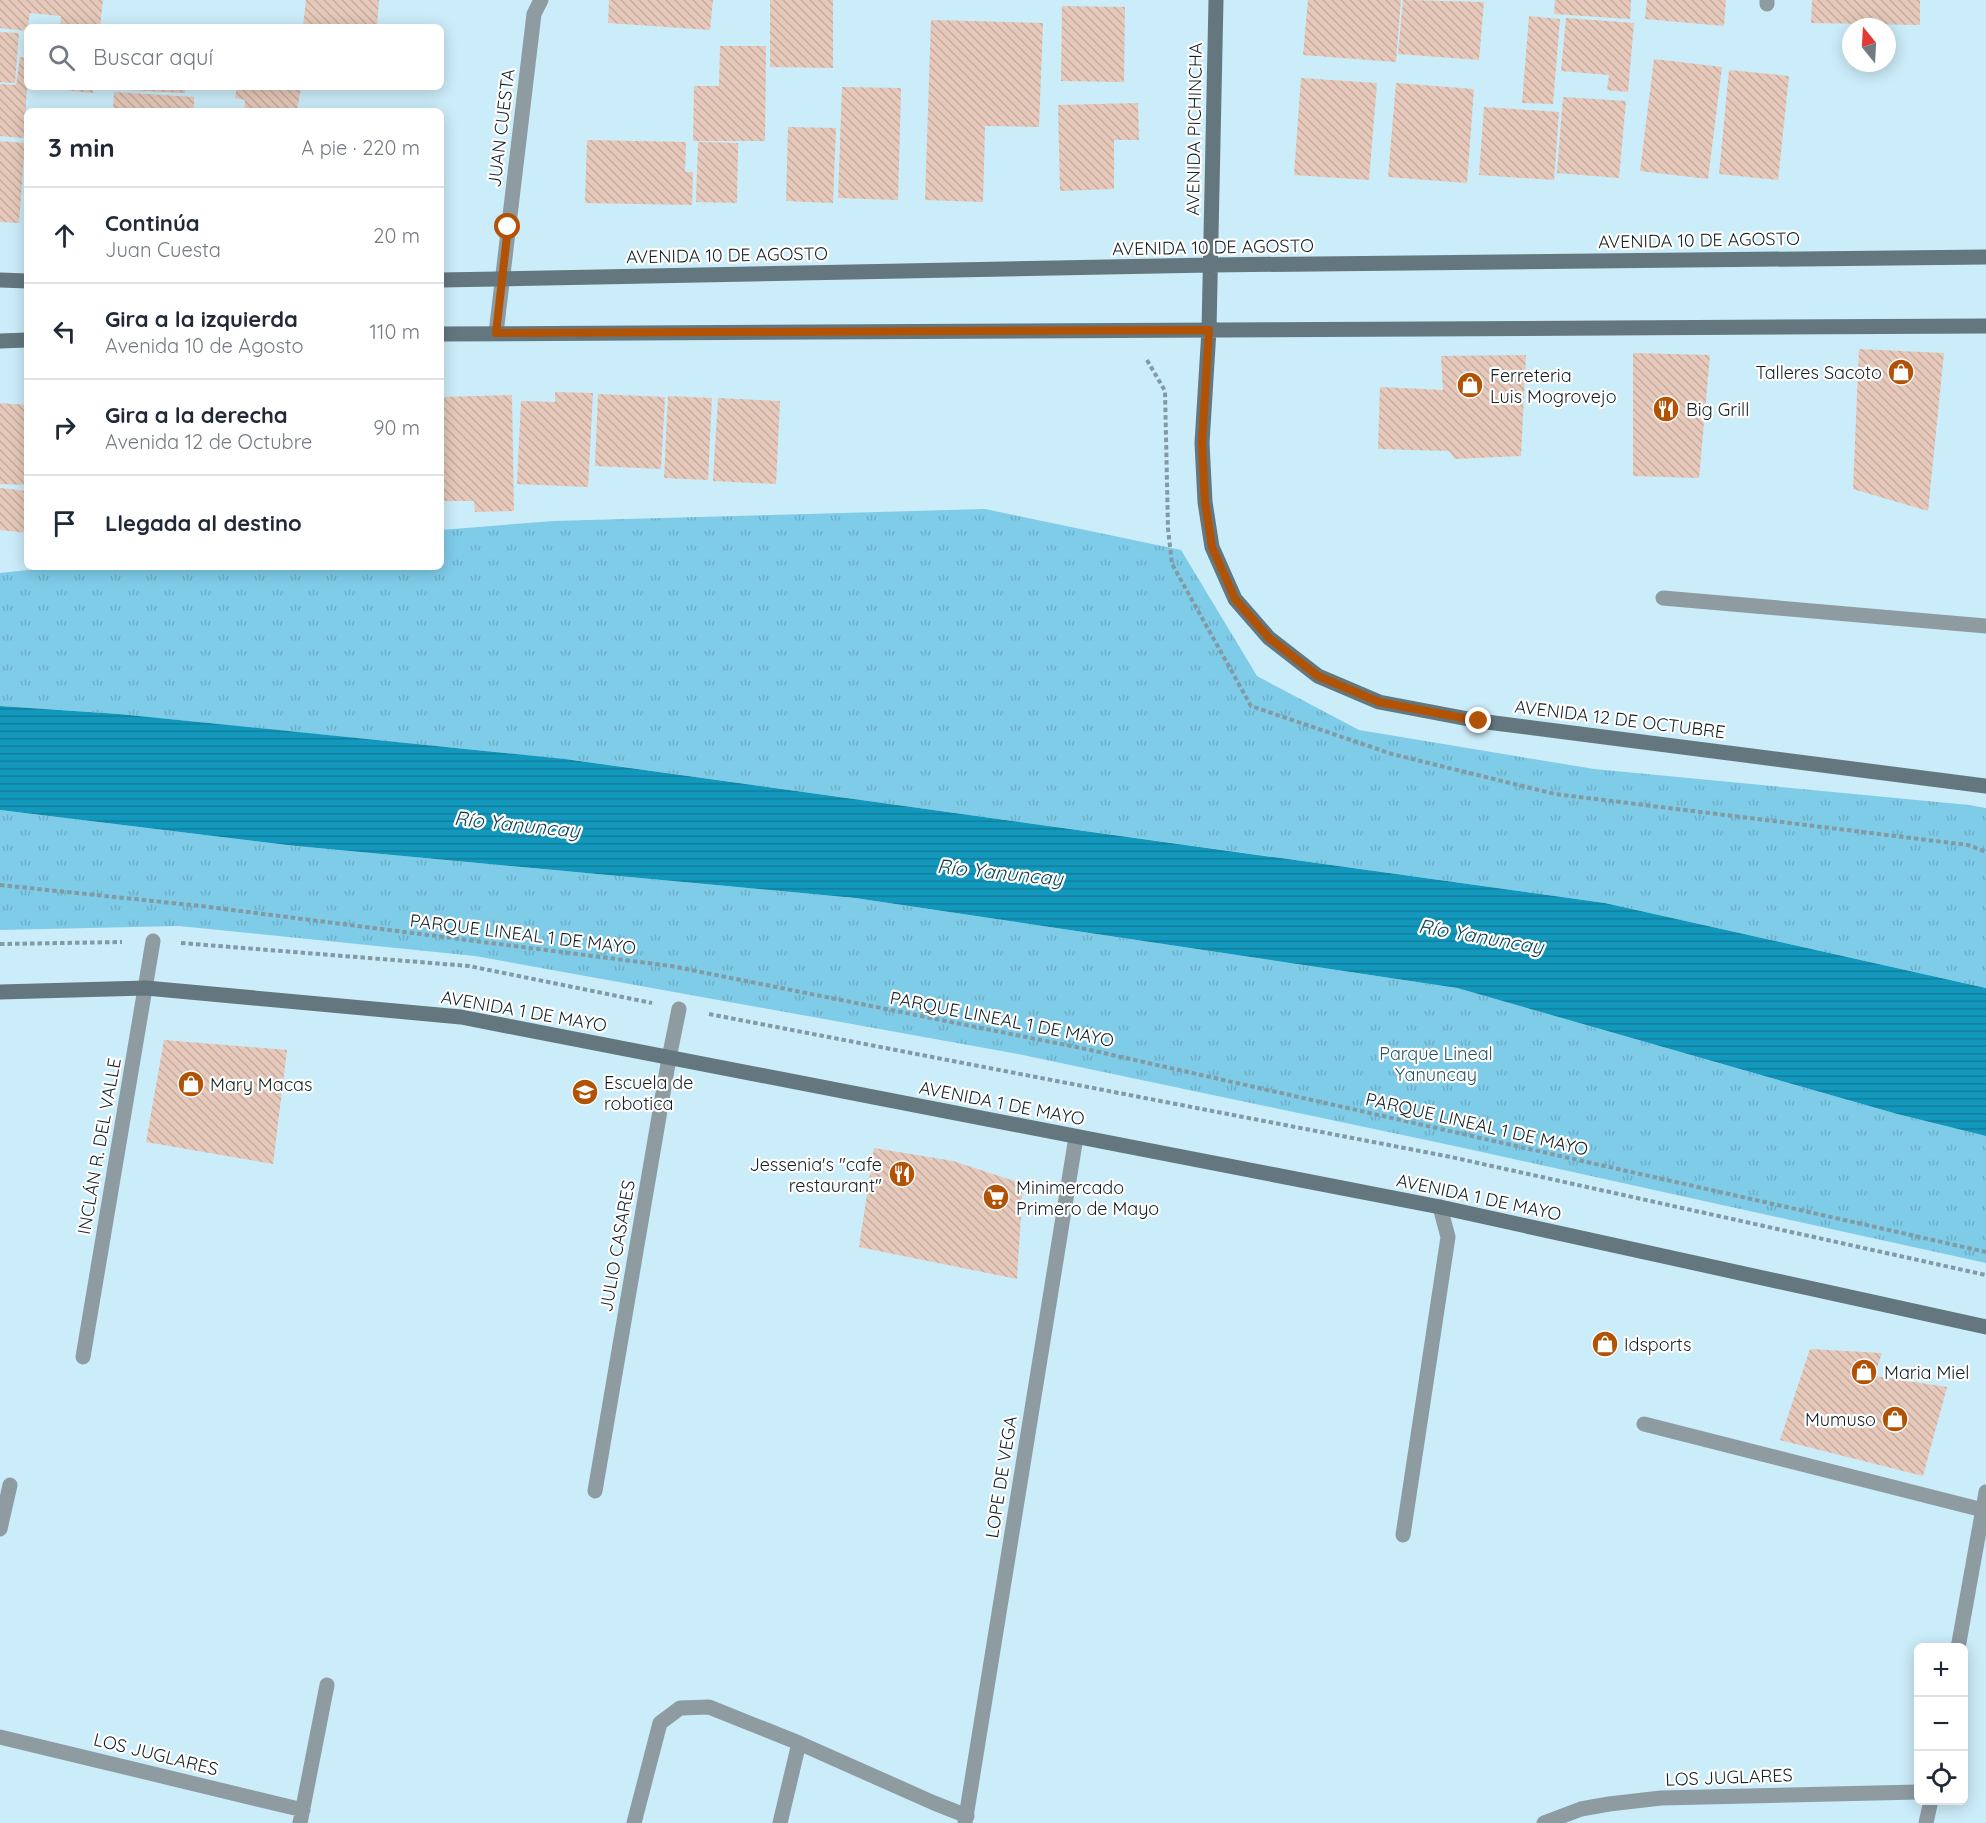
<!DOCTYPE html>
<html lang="es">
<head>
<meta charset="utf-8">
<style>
	body { margin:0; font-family:Quicksand,sans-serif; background:#f2f2f3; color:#1f2937 }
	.controls { position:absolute; right:18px; bottom:18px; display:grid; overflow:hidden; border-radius:9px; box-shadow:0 3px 15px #0003 }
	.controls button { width:54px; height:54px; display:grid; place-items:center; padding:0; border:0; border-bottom:2px solid #e0e1e3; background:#fff; color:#1f2937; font:30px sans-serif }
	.compass { position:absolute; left:1842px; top:18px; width:54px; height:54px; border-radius:50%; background:#fff; box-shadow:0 3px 15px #0003; rotate:342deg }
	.stop { position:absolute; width:18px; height:18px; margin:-14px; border:4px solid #b15205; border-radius:50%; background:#fff }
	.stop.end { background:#b15205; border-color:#fff; box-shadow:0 2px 6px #0008 }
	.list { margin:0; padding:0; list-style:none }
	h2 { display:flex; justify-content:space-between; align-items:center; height:78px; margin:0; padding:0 24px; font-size:26px }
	h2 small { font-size:20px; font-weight:400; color:#747a83 }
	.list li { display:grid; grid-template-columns:39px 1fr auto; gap:18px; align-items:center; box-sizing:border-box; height:96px; padding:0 24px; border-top:2px solid #e0e1e3 }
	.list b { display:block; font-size:22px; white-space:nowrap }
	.list p { margin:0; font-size:20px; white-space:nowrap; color:#747a83 }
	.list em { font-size:20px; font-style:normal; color:#747a83 }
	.icon { flex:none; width:33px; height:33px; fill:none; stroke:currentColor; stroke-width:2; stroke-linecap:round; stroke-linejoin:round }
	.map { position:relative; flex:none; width:1986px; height:1823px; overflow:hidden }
	.search { position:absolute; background:#fff; box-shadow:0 3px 15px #0003; left:24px; top:24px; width:420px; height:66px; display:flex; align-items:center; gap:15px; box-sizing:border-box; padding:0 21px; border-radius:9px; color:#747a83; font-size:22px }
	.panel { position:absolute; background:#fff; box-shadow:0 3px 15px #0003; left:24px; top:108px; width:420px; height:462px; border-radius:9px }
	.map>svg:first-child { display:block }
	.park { fill:url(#park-tufts) }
	.water { fill:url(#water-rules) }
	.building { fill:url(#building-back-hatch) }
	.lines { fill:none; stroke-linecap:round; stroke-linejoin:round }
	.path { stroke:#829aa4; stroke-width:4; stroke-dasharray:4.5 3; stroke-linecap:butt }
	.lane { stroke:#8e9ba1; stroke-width:15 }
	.street { stroke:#8e9ba1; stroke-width:15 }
	.secondary { stroke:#64777f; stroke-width:15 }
	.route { stroke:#b15205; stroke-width:8 }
	.labels { text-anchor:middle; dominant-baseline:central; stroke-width:4.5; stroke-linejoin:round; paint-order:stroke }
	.street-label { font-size:18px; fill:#142024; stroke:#fff }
	.poi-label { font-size:18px; fill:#142024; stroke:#fff; text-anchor:start }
	.park-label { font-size:18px; fill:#275667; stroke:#fff }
	.water-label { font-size:20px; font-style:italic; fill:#0b3e4e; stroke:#fff }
</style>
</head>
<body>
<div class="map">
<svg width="1986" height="1823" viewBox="0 0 1986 1823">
	<defs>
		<pattern id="park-tufts" width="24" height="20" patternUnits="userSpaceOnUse" patternTransform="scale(1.5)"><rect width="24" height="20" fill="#7fcce9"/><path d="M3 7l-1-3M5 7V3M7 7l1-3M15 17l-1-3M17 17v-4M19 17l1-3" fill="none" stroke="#6dafc8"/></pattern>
		<pattern id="water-rules" width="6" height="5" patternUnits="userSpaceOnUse" patternTransform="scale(1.5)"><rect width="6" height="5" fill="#1398bd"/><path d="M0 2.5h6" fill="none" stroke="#107c99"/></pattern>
		<pattern id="building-back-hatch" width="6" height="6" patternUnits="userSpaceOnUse" patternTransform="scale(1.5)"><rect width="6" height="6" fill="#e6c9ba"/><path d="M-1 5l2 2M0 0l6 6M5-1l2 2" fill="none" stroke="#c4aca0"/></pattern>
	</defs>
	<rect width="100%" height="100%" fill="#cbecf9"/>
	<path class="park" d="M985,509L1181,550L1257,676L1359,730L1594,769L1969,805L1986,808V988L1605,903L573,760L119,714L0,706V573L56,567H441V530L553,521Z
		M0,810L296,846L855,898L1457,988L1897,1114L1986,1136V1263L1450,1145L1018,1054L475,956L179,926L0,930Z"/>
	<path class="water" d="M0,706L119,714L565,759L1605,903L1986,988V1136L1897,1114L1457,988L855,898L296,846L0,810Z"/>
	<path class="building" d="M0,0H103L100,27H60L61,16L30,13L27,31L0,28Z
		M306,0H379L377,27H303Z
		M609,0H713L710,30L608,23Z
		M770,0H833V68L770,67Z
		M1308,0H1401L1396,62L1303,55Z
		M1403,0L1484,2L1479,60L1398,54Z
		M1555,0H1631L1630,19L1554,14Z
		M1647,0H1726L1724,26L1645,19Z
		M1812,0H1920V25L1811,23Z
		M1062,6L1125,7L1124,82L1061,81Z
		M1529,16L1560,19L1553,104L1522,103Z
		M1566,18L1634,23L1628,92L1607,90L1609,75L1561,71Z
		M931,20L1043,23L1039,127L985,126L983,202L925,200Z
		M0,32L19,33L15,83L0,82Z
		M720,46H766L765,141H693L694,86H719Z
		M20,57L27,58V87L24,138L0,136V84L16,85Z
		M1654,59L1722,67L1708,179L1640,171Z
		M1729,70L1789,76L1778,180L1719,174Z
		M1301,78L1377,83L1369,180L1294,175Z
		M1396,83L1474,89L1467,183L1388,177Z
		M54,87H93V93L54,89Z
		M128,87H185V93L128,90Z
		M237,87H301L297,111H244L245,100L235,98Z
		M842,87L901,88L898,200L838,198Z
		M114,92L194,97V111H113Z
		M1563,97L1626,101L1619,178L1557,173Z
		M1138,103L1139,140H1114V189L1060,191L1058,105Z
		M1484,107L1559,112L1554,180L1479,175Z
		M313,108L334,109V111H313Z
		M788,127L836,128L833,203L786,201Z
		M587,140L686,142L685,172H693L692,205L585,203Z
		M0,141L25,143L19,223L0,222Z
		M698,142L738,143L737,203L696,202Z
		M1859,349L1944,353L1928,511L1853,489Z
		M1633,353L1710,355L1699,478L1633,476Z
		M1526,355L1521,456L1455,459L1449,451L1378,449L1380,387L1443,390L1441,356Z
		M555,392L593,393L588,487L517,484L521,401L555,402Z
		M598,394L665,397L661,469L595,466Z
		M512,395L514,511L475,512L474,501H441V397Z
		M668,396L712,398L708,480L664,478Z
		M718,398L780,401L776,484L713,481Z
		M0,403L27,405V485L0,484Z
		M0,488L27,491V533L0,530Z
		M164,1040L287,1050L273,1164L146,1142Z
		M874,1148L953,1161L1023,1184L1017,1279L859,1247Z
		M1810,1349L1882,1353L1874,1376L1947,1387L1923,1476L1780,1440Z"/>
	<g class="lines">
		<path class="path" d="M1147,360L1165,391L1168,529L1172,564L1251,706L1392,754L1555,794L1968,845L1986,852
			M0,885L201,906L671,966L1086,1049L1986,1252
			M181,943L469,966L652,1003
			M0,944L122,942
			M709,1014L1451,1157L1986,1275"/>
		<path class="lane" d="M0,1529L10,1485
			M634,1823L660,1723L680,1708L709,1707L799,1743L934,1803L967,1816
			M780,1823L799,1743"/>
		<path class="street" d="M1767,0V4
			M496,333L534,14L541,0
			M1663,598L1986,626
			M83,1357L153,941
			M1644,1424L1983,1510
			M595,1491L669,1058L679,1009
			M1403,1535L1448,1237L1440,1207
			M1958,1648L1986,1492
			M0,1737L303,1810
			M300,1823L327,1685
			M965,1823L1076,1137
			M1544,1823L1581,1809L1609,1804L1661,1798L1918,1792
			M1926,1823L1931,1800"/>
		<path class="secondary" d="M1216,0L1209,330L1202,443L1205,502L1212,547L1235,599L1269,638L1318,676L1379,702L1479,721L1986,786
			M0,280L27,281
			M441,280L1210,265L1986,257
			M441,334L1986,326
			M0,341L27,340
			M0,992L146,988L461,1017L1440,1207L1986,1327"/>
	</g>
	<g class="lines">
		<path class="route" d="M508,227L496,333L1209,330L1202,443L1205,502L1212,547L1235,599L1269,638L1318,676L1379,702L1479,721"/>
	</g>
	<defs>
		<symbol id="shop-disc" viewBox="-11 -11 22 22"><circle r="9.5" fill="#b15205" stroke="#fff"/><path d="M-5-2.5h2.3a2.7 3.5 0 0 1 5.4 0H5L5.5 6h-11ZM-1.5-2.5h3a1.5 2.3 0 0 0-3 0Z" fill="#fff"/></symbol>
		<symbol id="restaurant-disc" viewBox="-11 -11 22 22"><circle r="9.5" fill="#b15205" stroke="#fff"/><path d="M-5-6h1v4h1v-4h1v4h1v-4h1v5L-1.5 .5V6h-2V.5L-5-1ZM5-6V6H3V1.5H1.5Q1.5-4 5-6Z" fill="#fff"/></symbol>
		<symbol id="university-disc" viewBox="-11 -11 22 22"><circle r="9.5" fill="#b15205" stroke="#fff"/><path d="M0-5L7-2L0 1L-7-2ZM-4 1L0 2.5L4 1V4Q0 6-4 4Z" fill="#fff"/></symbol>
		<symbol id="supermarket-disc" viewBox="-11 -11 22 22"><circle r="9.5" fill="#b15205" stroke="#fff"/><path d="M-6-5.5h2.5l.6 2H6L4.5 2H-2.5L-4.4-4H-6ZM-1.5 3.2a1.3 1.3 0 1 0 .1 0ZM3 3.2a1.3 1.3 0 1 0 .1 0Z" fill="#fff"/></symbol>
	</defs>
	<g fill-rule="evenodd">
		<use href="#shop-disc" x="1886" y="357" width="30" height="30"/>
		<use href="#shop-disc" x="1455" y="370" width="30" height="30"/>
		<use href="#restaurant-disc" x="1651" y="394" width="30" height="30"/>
		<use href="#shop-disc" x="176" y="1069" width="30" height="30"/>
		<use href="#university-disc" x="570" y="1077" width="30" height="30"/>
		<use href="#restaurant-disc" x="887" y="1159" width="30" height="30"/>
		<use href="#supermarket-disc" x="981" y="1182" width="30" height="30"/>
		<use href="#shop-disc" x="1590" y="1329" width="30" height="30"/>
		<use href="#shop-disc" x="1849" y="1357" width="30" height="30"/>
		<use href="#shop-disc" x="1880" y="1404" width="30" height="30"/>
	</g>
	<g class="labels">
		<g class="street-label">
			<text transform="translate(501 128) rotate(-83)">JUAN CUESTA</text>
			<text transform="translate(1194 129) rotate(-89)">AVENIDA PICHINCHA</text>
			<text transform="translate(1699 240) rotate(-1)">AVENIDA 10 DE AGOSTO</text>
			<text transform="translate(1213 247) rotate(-1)">AVENIDA 10 DE AGOSTO</text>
			<text transform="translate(727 255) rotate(-1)">AVENIDA 10 DE AGOSTO</text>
			<text transform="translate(1620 719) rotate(7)">AVENIDA 12 DE OCTUBRE</text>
			<text transform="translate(523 934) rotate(7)">PARQUE LINEAL 1 DE MAYO</text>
			<text transform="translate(524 1011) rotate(10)">AVENIDA 1 DE MAYO</text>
			<text transform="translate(1002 1019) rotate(11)">PARQUE LINEAL 1 DE MAYO</text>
			<text transform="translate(1002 1103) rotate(11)">AVENIDA 1 DE MAYO</text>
			<text transform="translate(1477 1124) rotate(13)">PARQUE LINEAL 1 DE MAYO</text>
			<text transform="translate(99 1146) rotate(-80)">INCLÁN R. DEL VALLE</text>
			<text transform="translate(1479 1197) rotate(12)">AVENIDA 1 DE MAYO</text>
			<text transform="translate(617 1246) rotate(-80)">JULIO CASARES</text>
			<text transform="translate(1001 1477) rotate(-81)">LOPE DE VEGA</text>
			<text transform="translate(156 1754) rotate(14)">LOS JUGLARES</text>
			<text transform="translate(1729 1777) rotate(-2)">LOS JUGLARES</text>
		</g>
		<g class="poi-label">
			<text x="1882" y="372" text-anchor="end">Talleres Sacoto</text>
			<text x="1490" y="375">Ferreteria<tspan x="1490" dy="21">Luis Mogrovejo</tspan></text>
			<text x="1686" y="409">Big Grill</text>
			<text x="604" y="1082">Escuela de<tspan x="604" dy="21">robotica</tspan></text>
			<text x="210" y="1084">Mary Macas</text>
			<text x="882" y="1164" text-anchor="end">Jessenia's "cafe<tspan x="882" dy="21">restaurant"</tspan></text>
			<text x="1016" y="1187">Minimercado<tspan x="1016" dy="21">Primero de Mayo</tspan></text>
			<text x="1624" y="1344">Idsports</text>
			<text x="1884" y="1372">Maria Miel</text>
			<text x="1876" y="1419" text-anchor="end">Mumuso</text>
		</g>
		<g class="park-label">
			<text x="1436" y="1053">Parque Lineal<tspan x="1436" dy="21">Yanuncay</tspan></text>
		</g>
		<g class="water-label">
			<text transform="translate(517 824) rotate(6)">Río Yanuncay</text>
			<text transform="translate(1000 872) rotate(6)">Río Yanuncay</text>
			<text transform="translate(1481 936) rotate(10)">Río Yanuncay</text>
		</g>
	</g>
</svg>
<div class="controls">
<button>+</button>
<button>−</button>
<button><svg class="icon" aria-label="locate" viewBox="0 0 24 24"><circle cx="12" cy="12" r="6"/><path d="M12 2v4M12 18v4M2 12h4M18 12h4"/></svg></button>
</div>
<svg class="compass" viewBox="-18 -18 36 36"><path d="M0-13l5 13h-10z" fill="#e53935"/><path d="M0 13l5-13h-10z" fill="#747a83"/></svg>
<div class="stop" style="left:508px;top:227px"></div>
<div class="stop end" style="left:1479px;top:721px"></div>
<div class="search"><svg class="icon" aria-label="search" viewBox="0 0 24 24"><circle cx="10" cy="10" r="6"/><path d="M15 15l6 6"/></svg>Buscar aquí</div>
<section class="panel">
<h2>3 min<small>A pie · 220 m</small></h2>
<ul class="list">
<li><svg class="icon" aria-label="ahead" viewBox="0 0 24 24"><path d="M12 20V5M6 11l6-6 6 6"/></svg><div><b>Continúa</b><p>Juan Cuesta</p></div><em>20 m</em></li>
<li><svg class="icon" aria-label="left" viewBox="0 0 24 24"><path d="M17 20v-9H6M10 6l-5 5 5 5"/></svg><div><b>Gira a la izquierda</b><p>Avenida 10 de Agosto</p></div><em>110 m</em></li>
<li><svg class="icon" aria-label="right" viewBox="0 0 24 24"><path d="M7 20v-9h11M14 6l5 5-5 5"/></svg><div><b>Gira a la derecha</b><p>Avenida 12 de Octubre</p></div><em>90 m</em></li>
<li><svg class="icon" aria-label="arrive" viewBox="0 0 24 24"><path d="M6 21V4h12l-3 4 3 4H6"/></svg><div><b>Llegada al destino</b></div></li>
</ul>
</section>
</div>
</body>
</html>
